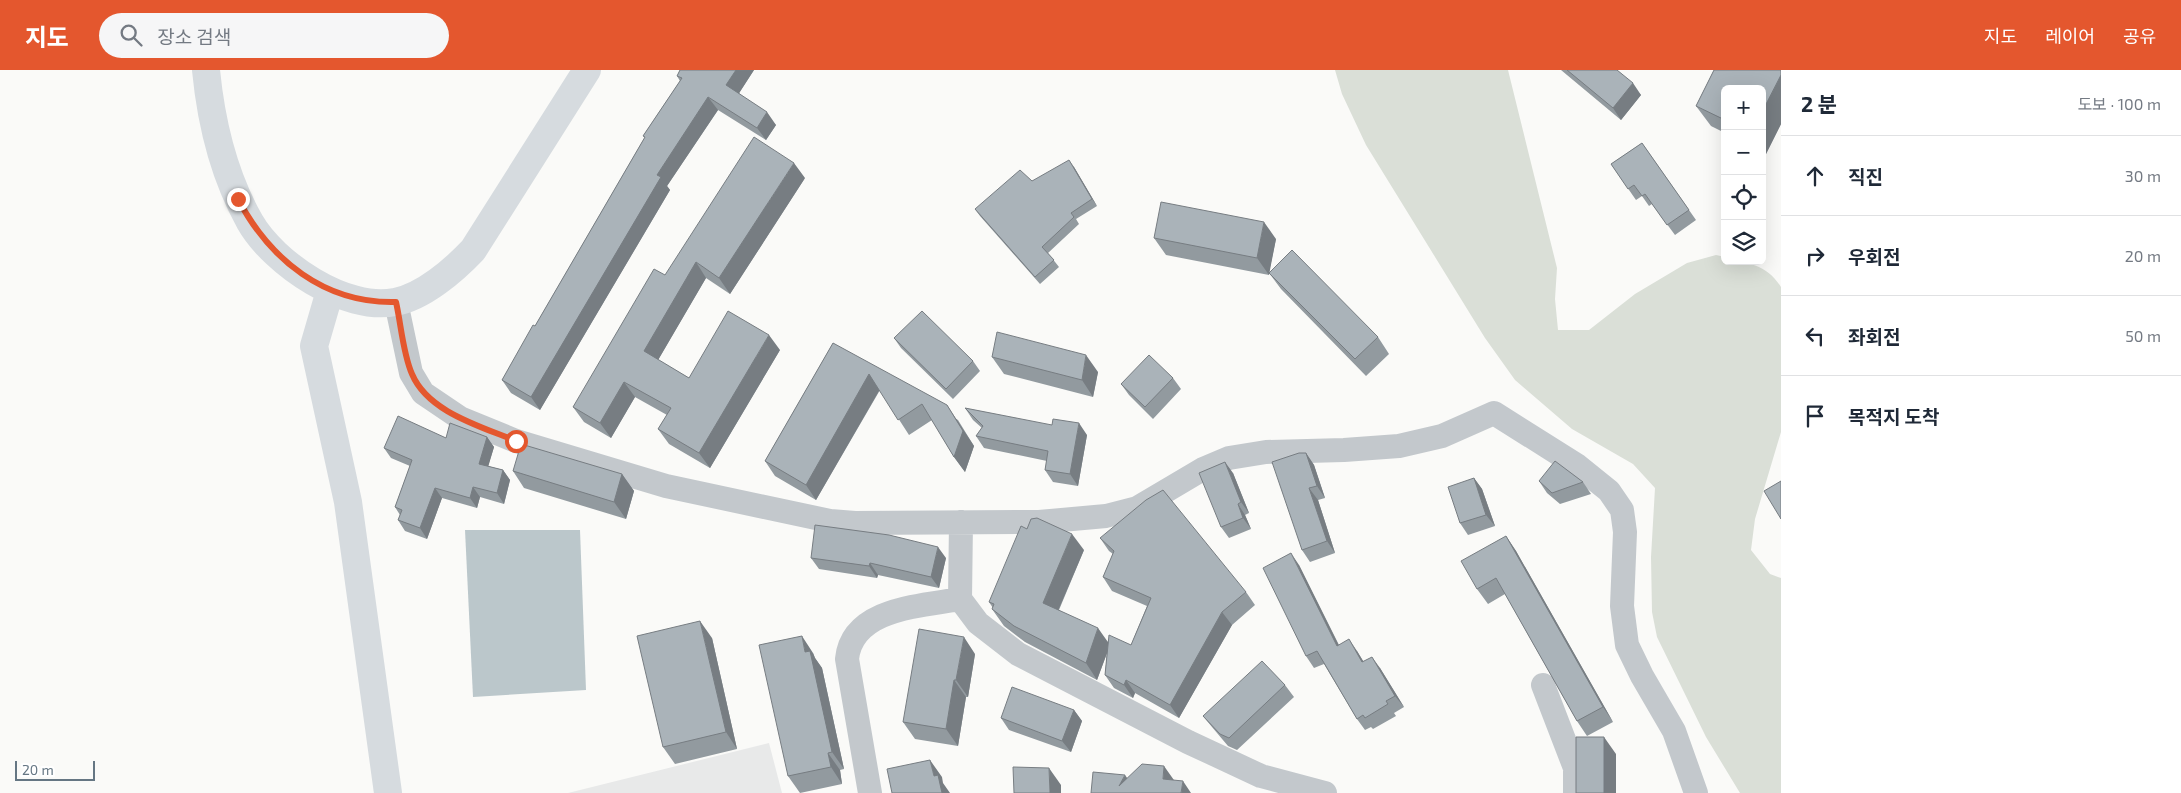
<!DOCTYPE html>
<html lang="ko">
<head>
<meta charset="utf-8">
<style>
	body { margin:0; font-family:"Exo 2","Noto Sans KR",sans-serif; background:#f6f6f7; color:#1f2937 }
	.controls { position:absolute; right:15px; top:15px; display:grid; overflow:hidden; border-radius:8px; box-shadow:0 5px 20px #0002 }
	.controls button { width:45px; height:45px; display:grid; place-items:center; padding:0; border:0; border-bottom:1px solid #e0e1e3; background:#fff; color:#1f2937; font:25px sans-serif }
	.scale { position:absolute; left:15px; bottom:12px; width:80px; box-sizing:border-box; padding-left:5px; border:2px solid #657683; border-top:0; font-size:14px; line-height:18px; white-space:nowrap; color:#657683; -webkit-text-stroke:4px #fff; paint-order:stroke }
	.stop { position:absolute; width:15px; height:15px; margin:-11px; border:4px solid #e4572e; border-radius:50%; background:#fff }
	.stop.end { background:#e4572e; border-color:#fff; box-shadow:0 1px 5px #0008 }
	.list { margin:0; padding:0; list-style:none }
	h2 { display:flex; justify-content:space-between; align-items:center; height:65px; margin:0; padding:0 20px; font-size:21px }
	h2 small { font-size:16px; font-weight:400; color:#747a83 }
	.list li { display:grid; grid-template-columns:32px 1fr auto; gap:15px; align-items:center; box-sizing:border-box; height:80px; padding:0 20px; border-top:1px solid #e0e1e3 }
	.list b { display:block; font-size:19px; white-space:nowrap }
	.list em { font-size:16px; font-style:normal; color:#747a83 }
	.icon { flex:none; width:28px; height:28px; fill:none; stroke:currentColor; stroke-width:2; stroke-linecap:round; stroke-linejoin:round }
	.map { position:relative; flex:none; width:1781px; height:723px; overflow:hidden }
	header { display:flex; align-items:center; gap:30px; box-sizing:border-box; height:70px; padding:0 25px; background:#e4572e; color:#fff }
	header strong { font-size:24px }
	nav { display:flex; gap:28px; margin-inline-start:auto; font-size:18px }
	.search { width:350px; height:45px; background:#f6f6f7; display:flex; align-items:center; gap:12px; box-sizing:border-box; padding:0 18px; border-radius:28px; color:#747a83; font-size:19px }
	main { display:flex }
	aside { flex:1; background:#fff }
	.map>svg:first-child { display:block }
	.built { fill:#e8e9e9 }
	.green { fill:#dadfd7 }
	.water { fill:#bbc7cb }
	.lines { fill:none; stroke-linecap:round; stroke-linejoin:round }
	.street { stroke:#c3c8cc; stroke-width:24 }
	.secondary { stroke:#d6dbdf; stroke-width:28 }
	.wall { fill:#929a9f }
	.shaded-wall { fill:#777d82 }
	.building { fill:#aab3b9; stroke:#777d82 }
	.route { stroke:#e4572e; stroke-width:6 }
</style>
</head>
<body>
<header>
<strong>지도</strong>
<div class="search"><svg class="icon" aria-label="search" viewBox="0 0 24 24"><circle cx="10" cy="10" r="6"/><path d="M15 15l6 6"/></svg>장소 검색</div>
<nav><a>지도</a><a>레이어</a><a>공유</a></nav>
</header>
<main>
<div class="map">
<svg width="1781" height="723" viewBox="0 0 1781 723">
	<rect width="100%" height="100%" fill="#fafaf8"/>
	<path class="built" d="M769,673L782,723H568Z"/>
	<path class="green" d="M1335,0H1508L1557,198L1555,229L1558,260H1589L1635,224L1687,193L1716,185L1725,187V191C1748,191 1768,196 1781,217V362L1755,449L1751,480L1770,504L1781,508V723H1740L1706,667L1657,567L1652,542L1651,487L1655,418L1633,394L1572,359L1515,310L1485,268L1366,75L1342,24Z"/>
	<path class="water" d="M465,460H580L586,620L473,627Z"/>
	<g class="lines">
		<path class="street" d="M396,232L411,303L423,323L460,348L516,371L666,416L830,451L855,453L1039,452L1106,446L1137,438L1203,399L1229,388L1266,382L1344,380L1399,376L1442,366L1494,343L1578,396L1609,421L1622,440L1625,462L1622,536L1627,575L1642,606L1674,661L1696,723
			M961,452L960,529L978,553L1018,584L1188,672L1261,706L1325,723
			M1543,615L1575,698V723
			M870,723L847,589C852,538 921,536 960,529"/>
		<path class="secondary" d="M206,0C211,52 224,106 250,152C274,194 346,242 395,232C423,227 454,200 473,180L587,0
			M330,221L314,276L348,432L388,723"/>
	</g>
	<path class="wall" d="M680,0H754L739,23L776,55L766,70L718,40L667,116L670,120L540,340L511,323L502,310L535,256L645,67L643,66L680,11L677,6Z
		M1561,0H1617L1641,25L1621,50Z
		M1714,0H1781V54L1766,84L1762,82V19H1725V63L1711,56L1696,36Z
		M1642,73L1696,150L1675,165L1652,134L1649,136L1642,126L1636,130L1611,94Z
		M1074,97L1097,136L1076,149L1079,154L1048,183L1059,197L1040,214L980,146L975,139L1032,111Z
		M805,108L730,224L706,208L658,290L689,308L780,280L710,398L669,374L658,359L667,345L635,327L611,368L584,352L573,337L665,205Z
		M1154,168L1276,169L1269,202L1378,267L1389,284L1366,306L1281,219L1269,203V205L1166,185Z
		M894,268L973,291L980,301L953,329L901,278Z
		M833,273L958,350L974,376L965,402L954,387L932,350L909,365L880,320L816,430L775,406L765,391Z
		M992,287L1098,302L1093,327L1004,304Z
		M1173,308L1181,319L1153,349L1129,325L1121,314Z
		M965,338L1087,365L1078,416L1053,412L1045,400L1047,391L984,378L976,366L982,358L973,350Z
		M487,367L494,377L488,396L503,400L510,410L504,434L480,427L477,438L442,428L427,469L405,461L398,450L400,445L395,437L410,396L391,388L384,378L446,368Z
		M1306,383L1314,395L1325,428L1318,430L1335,483L1310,492L1302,480Z
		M513,401L622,404L634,421L626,449L524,418Z
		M1233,403L1249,443L1245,445L1251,459L1229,468L1221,457Z
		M1474,408L1482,419L1495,456L1468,465L1460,453Z
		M1539,411L1583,412L1591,424L1560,434L1547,423Z
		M1506,466L1516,481L1613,652L1587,666L1577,651L1505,524L1488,534L1477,519Z
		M1100,468L1246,522L1255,535L1232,555L1179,648L1135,623L1133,628L1114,618L1105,605L1107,583L1097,610L1025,572L1004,556L992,539L993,538L989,532L1084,480L1059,540L1108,572L1131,575L1147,536L1112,521L1103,507L1113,484L1109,481Z
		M811,488H946L939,518L878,505L877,508L819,499Z
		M1299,495L1339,575L1357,581L1363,591L1380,598L1404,637L1394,643L1396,646L1373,659L1371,657L1365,660L1357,649L1324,594L1314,598L1306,586Z
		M712,568L737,679L675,694L663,677Z
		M813,583L815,588L822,598L844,699L840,700L842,714L800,723L788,706Z
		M975,584L968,627H966L958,676L915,669L903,652Z
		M1285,615L1294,627L1237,680L1228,676L1212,657L1203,646Z
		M1074,640L1082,651L1071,682L1009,660L1001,648Z"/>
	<path class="shaded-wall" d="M736,0H754L736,28L726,15Z
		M1781,5V54L1766,84L1762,78V42Z
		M1633,13L1641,25L1621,50L1613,38Z
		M708,27L718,40L667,116L670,120L540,340L531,327L657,105Z
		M767,42L776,55L766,70L757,58Z
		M1069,90L1074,97L1097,136L1092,129Z
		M794,93L805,108L730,224L719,208Z
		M1264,152L1276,169L1269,205L1257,188Z
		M696,192L706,208L654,297L644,281Z
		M769,265L780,280L710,398L699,383Z
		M1086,285L1098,302L1093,327L1082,310Z
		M869,304L880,319L816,430L806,415Z
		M624,312L635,327L611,368L600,353Z
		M947,335L974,376L965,402L954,387Z
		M1079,353L1087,365L1078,416L1070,404Z
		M487,367L494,377L486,404L479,394Z
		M1306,383L1314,395L1325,428L1317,416Z
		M1225,392L1233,403L1249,443L1241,432Z
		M503,400L510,410L504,434L497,423Z
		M622,404L634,421L626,449L614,432Z
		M1474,408L1482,419L1495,456L1486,445Z
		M473,417L480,427L477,438L470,428Z
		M435,418L442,428L427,469L420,458Z
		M1309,418L1318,430L1335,483L1327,471Z
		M1238,434L1245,445L1251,459L1243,448Z
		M1072,464L1084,480L1054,550L1043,533Z
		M1506,466L1516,481L1613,652L1603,637Z
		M938,477L946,488L939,518L931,507Z
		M1291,483L1299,495L1345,588L1337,576Z
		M870,493L878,505L877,508L869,496Z
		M1222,542L1232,555L1179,648L1170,635Z
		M700,551L712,568L737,679L726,662Z
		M1098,558L1110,575L1097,610L1086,593Z
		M802,566L813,583L815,588L822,598L844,699L832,682L805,582Z
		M964,567L975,584L968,627L956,610Z
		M1349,569L1357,581L1371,604L1362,592Z
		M1372,587L1380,598L1404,637L1395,626Z
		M954,610L966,627L958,676L946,659Z
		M1126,610L1135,623L1133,628L1124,615Z
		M1074,640L1082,651L1071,682L1062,671Z
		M1604,667L1616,684V723H1604Z
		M828,683L840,700L842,714L831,697Z
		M930,690L942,707L943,713L950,723H942L934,706Z
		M1164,696L1176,713L1163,709Z
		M1049,698L1061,715V723H1050Z
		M1125,705L1137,722L1119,716Z
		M1183,711L1191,723H1181Z"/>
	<path class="building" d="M680,0H736L726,15L767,42L757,58L708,27L657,105L661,107L531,327L502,310L533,255L535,256L645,67L643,66L682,8L677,6Z
		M1567,0H1617L1633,13L1613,38Z
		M1714,0H1781V5L1762,42V19H1725V50L1696,36Z
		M754,67L794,93L719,208L696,192L644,281L689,308L728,241L769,265L699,383L658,359L671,338L624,312L600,353L573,337L654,199L665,205Z
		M1642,73L1689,140L1667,155L1645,124L1642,126L1634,115L1628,119L1611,94Z
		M1069,90L1092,129L1071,143L1074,147L1042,177L1054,190L1035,207L975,139L1020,100L1032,111Z
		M1161,132L1264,152L1257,188L1154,168Z
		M1292,180L1378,267L1355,289L1269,203Z
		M922,241L973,291L946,319L894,268Z
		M997,262L1086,285L1082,310L992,287Z
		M833,273L947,335L963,361L954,387L922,334L898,350L869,304L806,415L765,391Z
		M1149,285L1173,308L1145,337L1121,314Z
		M965,338L1052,355L1053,349L1079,353L1070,404L1045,400L1048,381L976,366L983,356Z
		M398,346L446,368L450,353L487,367L479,394L503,400L497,423L473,417L470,428L435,418L420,458L398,450L402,440L395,437L412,390L384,378Z
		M521,374L622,404L614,432L513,401Z
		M1299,383H1306L1317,416L1309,418L1327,471L1302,480L1272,392Z
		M1555,391L1583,412L1552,423L1539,411Z
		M1225,392L1241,432L1238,434L1243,448L1221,457L1199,403Z
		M1474,408L1486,445L1460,453L1448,417Z
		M1781,411V449L1764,421Z
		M1163,420L1246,522L1222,542L1170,635L1126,610L1124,615L1105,605L1109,565L1131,575L1151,528L1103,507L1114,481L1100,468L1146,430Z
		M1037,448L1072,464L1043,533L1098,558L1086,593L1014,556L992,539L994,534L989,532L1021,456L1027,459L1031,449Z
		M815,455L889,465L938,477L931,507L870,493L869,496L811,488Z
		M1506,466L1603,637L1577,651L1496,508L1477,519L1461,491Z
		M1291,483L1337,576L1349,569L1362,592L1372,587L1395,626L1386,631L1388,634L1365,648L1363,645L1357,649L1317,581L1306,586L1263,498Z
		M700,551L726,662L663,677L637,566Z
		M919,559L964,567L956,610H954L946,659L903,652Z
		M802,566L805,582L810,581L832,682L828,683L831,697L788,706L759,575Z
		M1262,591L1285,615L1229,668L1220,664L1203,646Z
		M1012,617L1074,640L1062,671L1001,648Z
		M1576,667H1604V723H1576Z
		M930,690L934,706L938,705L942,723H892L887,699Z
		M1142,694L1164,696L1163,709L1183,711L1181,723H1091L1093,702L1125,705L1119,716Z
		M1013,697L1049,698L1050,723H1014Z"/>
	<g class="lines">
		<path class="route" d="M238,129C270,190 325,234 396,232C401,254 403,284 412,304C428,342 480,356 516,371"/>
	</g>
</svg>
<div class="controls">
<button>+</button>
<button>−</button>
<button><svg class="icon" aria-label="locate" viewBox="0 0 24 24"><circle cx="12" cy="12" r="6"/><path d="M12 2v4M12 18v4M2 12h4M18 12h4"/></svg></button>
<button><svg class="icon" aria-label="layers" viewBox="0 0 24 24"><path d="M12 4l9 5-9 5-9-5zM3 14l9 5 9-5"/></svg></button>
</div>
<div class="scale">20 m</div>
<div class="stop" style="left:516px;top:371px"></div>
<div class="stop end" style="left:238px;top:129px"></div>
</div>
<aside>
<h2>2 분<small>도보 · 100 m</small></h2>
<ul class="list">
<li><svg class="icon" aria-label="ahead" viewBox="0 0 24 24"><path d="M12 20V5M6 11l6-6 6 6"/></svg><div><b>직진</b></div><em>30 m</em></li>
<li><svg class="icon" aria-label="right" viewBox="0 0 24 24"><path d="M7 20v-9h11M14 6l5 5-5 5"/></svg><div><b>우회전</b></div><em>20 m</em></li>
<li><svg class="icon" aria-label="left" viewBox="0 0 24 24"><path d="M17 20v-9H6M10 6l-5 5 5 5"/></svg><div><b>좌회전</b></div><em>50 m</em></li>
<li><svg class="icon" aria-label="arrive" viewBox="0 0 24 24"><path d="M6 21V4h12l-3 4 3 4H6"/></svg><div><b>목적지 도착</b></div></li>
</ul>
</aside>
</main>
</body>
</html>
